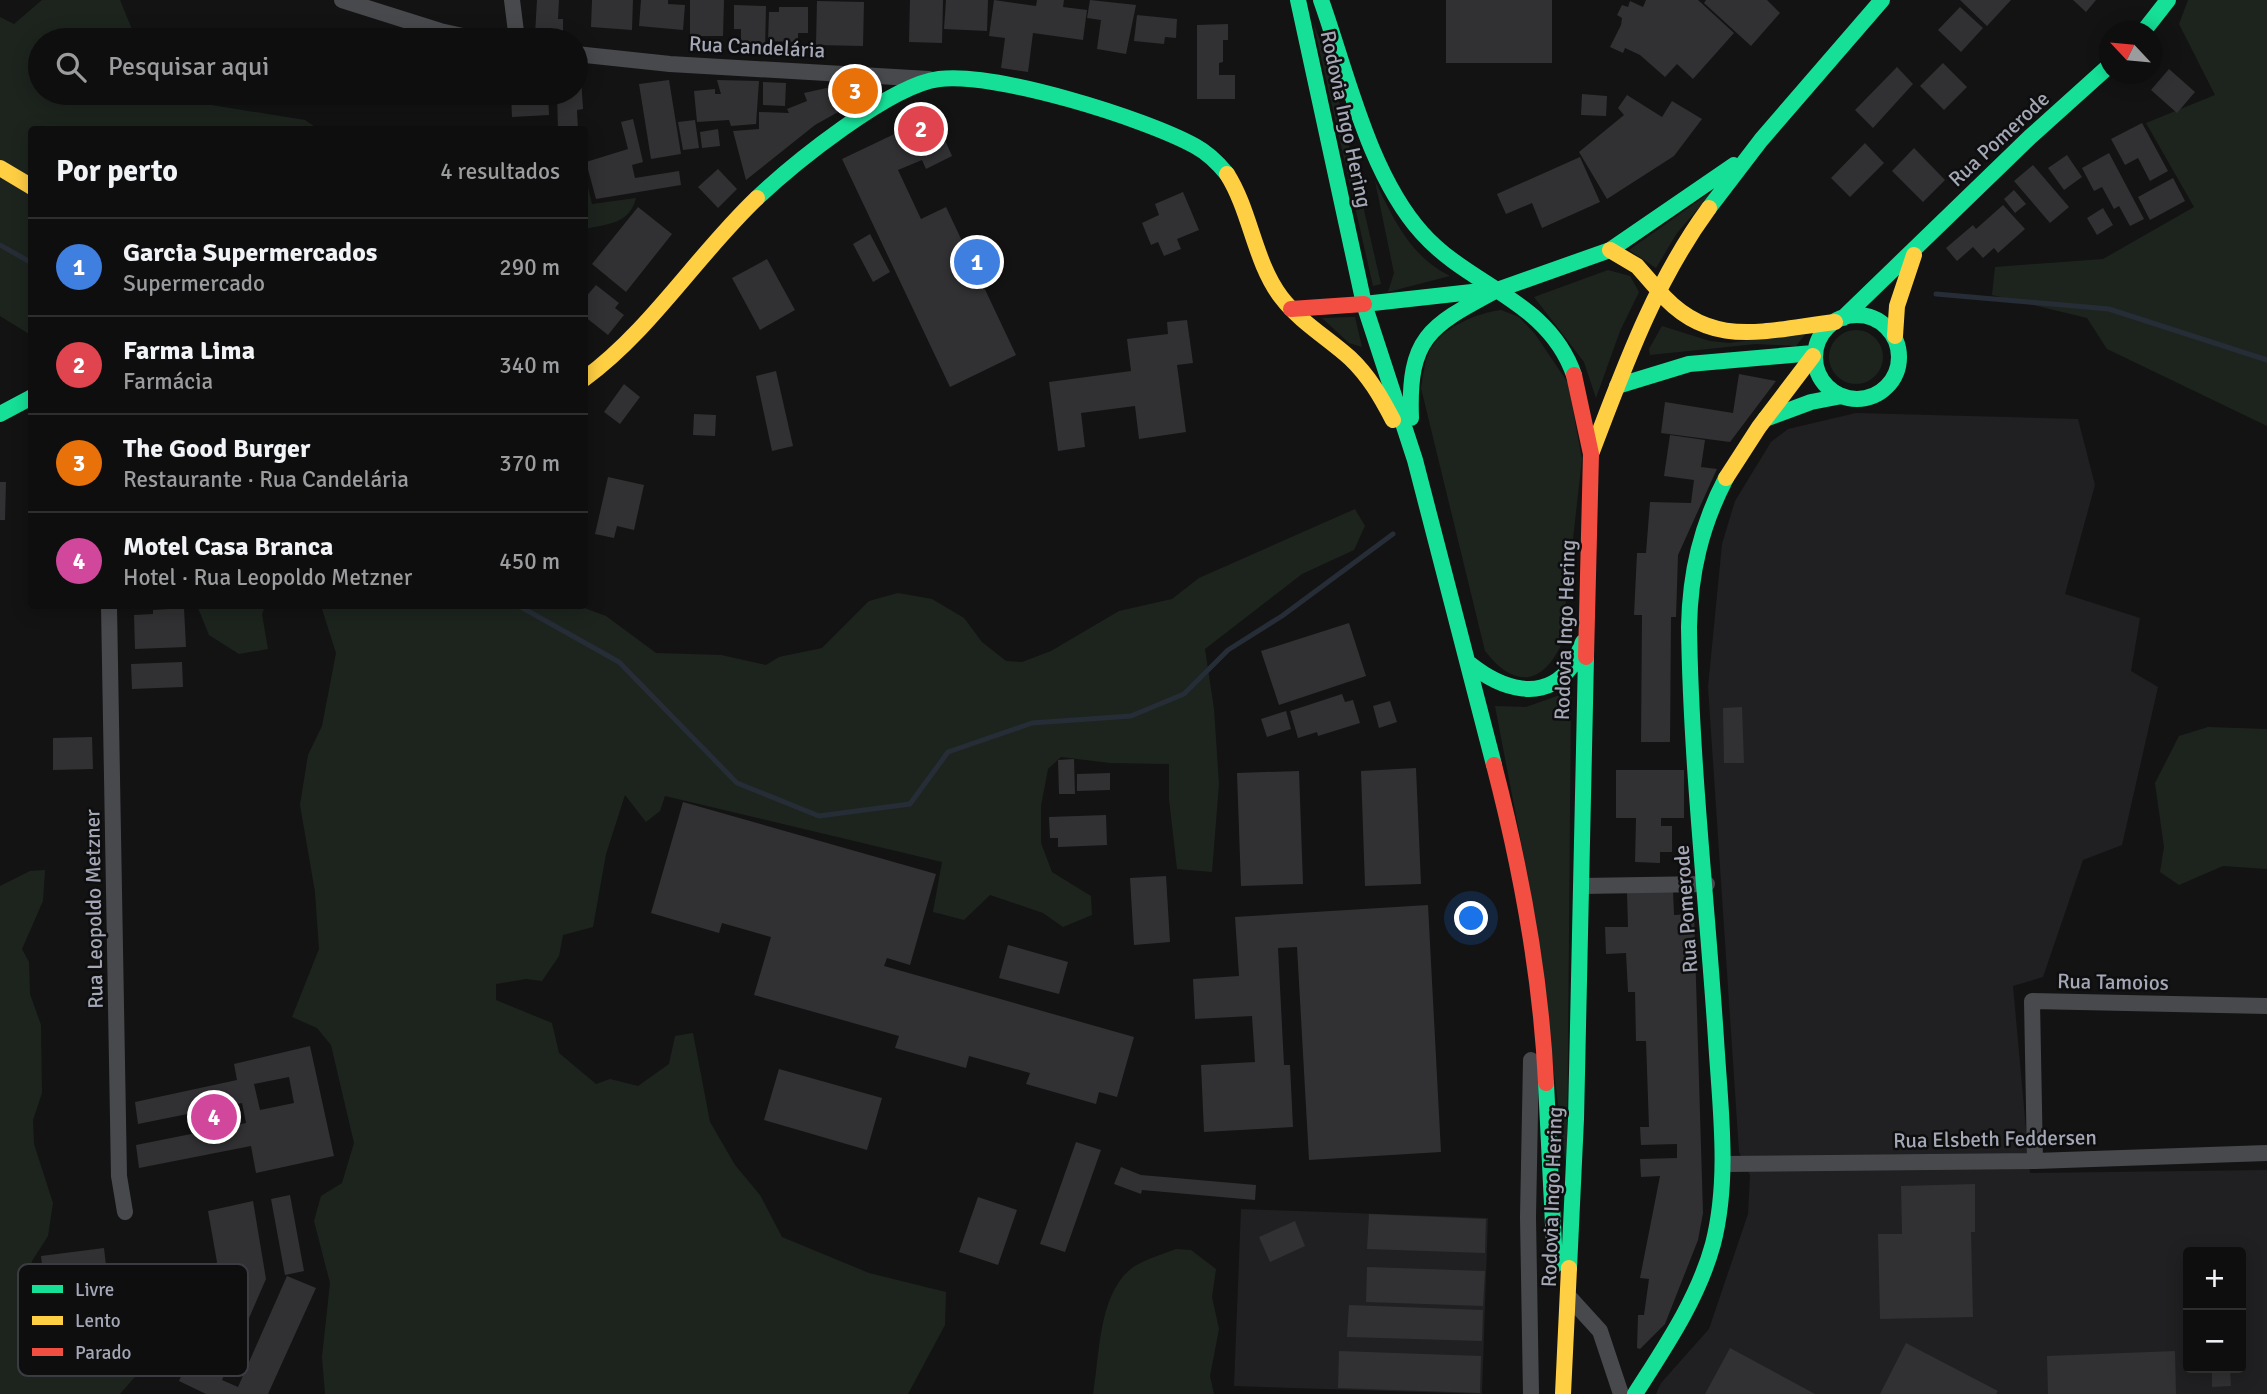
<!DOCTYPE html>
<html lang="pt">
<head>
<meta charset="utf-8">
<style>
	body { margin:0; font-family:Signika,sans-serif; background:#171718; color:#f1f3f6 }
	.controls { position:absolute; right:21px; bottom:21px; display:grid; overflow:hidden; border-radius:7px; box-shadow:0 4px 18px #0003 }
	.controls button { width:63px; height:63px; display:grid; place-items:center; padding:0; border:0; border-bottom:2px solid #2e2e2f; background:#0e0e0f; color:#f1f3f6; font:35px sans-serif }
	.compass { position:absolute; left:2099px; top:21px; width:63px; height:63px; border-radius:50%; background:#0e0e0f; box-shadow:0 4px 18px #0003; rotate:296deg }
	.you { position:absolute; left:1472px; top:919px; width:24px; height:24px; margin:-18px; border:5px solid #fff; border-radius:50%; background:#1a73e8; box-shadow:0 0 0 10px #1a73e833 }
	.badge { display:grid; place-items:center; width:46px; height:46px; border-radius:50%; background:#71737d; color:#fff; font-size:23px; font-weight:700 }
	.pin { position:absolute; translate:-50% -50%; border:4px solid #fff; box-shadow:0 2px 7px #0006 }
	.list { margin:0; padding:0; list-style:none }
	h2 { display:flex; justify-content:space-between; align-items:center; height:91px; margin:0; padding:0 28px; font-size:30px }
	h2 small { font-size:23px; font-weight:400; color:#9b9c9e }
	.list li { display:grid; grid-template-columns:46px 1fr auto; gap:21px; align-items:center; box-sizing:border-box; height:98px; padding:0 28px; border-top:2px solid #2e2e2f }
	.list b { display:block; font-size:26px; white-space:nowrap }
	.list p { margin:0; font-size:23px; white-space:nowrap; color:#9b9c9e }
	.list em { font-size:23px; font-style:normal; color:#9b9c9e }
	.icon { flex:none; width:38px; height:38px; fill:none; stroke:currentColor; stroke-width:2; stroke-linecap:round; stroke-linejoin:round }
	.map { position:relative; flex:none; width:2267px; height:1394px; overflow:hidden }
	.search { position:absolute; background:#0e0e0f; box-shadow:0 4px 18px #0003; left:28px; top:28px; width:560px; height:77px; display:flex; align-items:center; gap:18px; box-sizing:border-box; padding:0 24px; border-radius:38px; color:#9b9c9e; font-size:26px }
	.panel { position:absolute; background:#0e0e0f; box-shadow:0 4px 18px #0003; left:28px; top:126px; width:560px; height:483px; border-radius:7px }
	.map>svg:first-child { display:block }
	.built { fill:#202022; fill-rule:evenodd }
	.green { fill:#1d241e }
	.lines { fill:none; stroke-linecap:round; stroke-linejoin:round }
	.stream { stroke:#262d36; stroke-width:5 }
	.building { fill:#313133; fill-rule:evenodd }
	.street { stroke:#47494d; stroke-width:16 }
	.fast { stroke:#16e098; stroke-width:16 }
	.slow { stroke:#ffcf43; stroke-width:16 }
	.jam { stroke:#f24e42; stroke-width:16 }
	.labels { text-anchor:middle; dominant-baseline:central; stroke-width:5; stroke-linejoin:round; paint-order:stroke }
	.street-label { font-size:21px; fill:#a3a7b6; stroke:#0e0e0f }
	.key { fill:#0e0e0f; stroke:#3b3c41; stroke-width:2 }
	.key-label { font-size:19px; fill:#a3a7b6 }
</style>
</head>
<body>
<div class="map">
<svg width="2267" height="1394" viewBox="0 0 2267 1394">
	<rect width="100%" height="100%" fill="#131314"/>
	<path class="built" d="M1856,413L2078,419L2095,485L2065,594L2140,618L2131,671L2158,687L2122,845L2083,860L2043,977L2013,986L2030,1173L2267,1170V1394H1656L1661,1383L1709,1329L1748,1214L1750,1175L1739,1152L1708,687L1722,544L1735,501L1771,442L1788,429ZM2188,1252H2241V1368H2188Z
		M1241,1209L1488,1218L1482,1394L1234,1386Z"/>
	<path class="green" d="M42,0H120L136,39L40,40V93H137L305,120L318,129L32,130L29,334L0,316V17L14,24Z
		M2188,0H2267V426L2107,349L2087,318L1992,295L1995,267L2103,259L2194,207L2146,123L2215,95L2179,24Z
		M1313,22L1332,71L1381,284L1373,286Z
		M584,170L592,204L636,198C630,224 607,224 585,229Z
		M1375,181C1394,220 1410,256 1450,276L1388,292L1394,273Z
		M1715,189L1677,233L1656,268L1629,250Z
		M1608,270L1630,276L1639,292L1620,331L1596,398L1584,362L1534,297Z
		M1501,310L1519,317L1535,334L1568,383L1582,459L1561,645C1541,687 1513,687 1485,651L1421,388C1423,377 1424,365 1428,355C1437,329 1476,313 1501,310Z
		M1355,317L1362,347L1349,343L1322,318Z
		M1662,326L1710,341L1729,343L1807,332L1796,346L1756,344L1650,355L1649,349Z
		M1829 357a27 27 0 1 1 54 0a27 27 0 1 1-54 0Z
		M1355,509L1365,526L1354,550L1302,574L1205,649L1214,709L1219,784L1212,872L1177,869L1169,799V764L1110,763L1061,757L1048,769L1041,806V843L1052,872L1091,896L1092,915L1063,927L1043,913L990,895L964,920L933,912L942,862L665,796L660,811L646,822L625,795L606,854L593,927L563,935L559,956L542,981L526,979L496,984V1000L552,1023L559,1053L596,1084L610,1079L638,1086L669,1064L675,1036L693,1033L710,1122L735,1165L760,1195L782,1237L869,1273L946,1292L945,1325L908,1394H325L322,1357L330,1283L314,1221L321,1196L342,1183L354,1143L331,1045L317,1028L292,1017L319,949L315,892L300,805L308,755L322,726L336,653L321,606H579L606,616L656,653L721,655L766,665L779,657L822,648L869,601L898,593L932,599L964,618L982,642L1006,661L1022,662L1051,651L1119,611L1172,599L1199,578Z
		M205,606H265L262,614L268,649L239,654L209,635L198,608Z
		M1571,691L1567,1173L1530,889L1495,706L1526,707Z
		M2208,727L2267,729V869L2223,866L2179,885L2160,872L2164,847L2155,783L2179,736Z
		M45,870L43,901L22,949L29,962L30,994L41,1025L42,1093L33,1120L34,1144L53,1203L48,1236L32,1261L35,1330L52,1355L110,1339L132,1346L140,1371L120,1394H0V886L30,871Z
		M1176,1249L1191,1250L1216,1269L1212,1297L1219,1329L1210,1376L1214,1394H1093C1100,1355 1098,1290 1135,1266C1147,1259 1163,1254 1176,1249Z"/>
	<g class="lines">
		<path class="stream" d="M0,245L32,263
			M1936,294L2109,309L2267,360
			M519,606L619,662L737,783L819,816L910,804L948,752L1032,723L1131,716L1184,694L1228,650L1282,616L1393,534"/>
	</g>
	<path class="building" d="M537,0H559L558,19H563V37L535,35Z
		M592,0H633L632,30L591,27Z
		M641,0H668V4L685,5L683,30L639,26Z
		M690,0H724L723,36H690Z
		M910,0H943L942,43L909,42Z
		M946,0H988L987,31L944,29Z
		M994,0L1036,6L1037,0H1064L1063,7L1087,10L1083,40L1033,33L1028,72L1001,68L1005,38L989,36Z
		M1090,0L1136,5L1126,54L1097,49L1101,20L1087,18Z
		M1446,0H1552V63H1446Z
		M1646,0H1698L1734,33L1693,79L1677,64L1665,77L1640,55L1625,48L1623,53L1610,47L1621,25L1622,18L1617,15L1622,5L1628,7L1630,1L1643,7Z
		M1706,0H1767L1780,13L1751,46L1704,3Z
		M1960,0H2011L1987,26Z
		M2073,0H2096L2086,12Z
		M817,1L864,2L863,46L816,45Z
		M734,5L766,6L765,51H741V29H734Z
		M779,7H808V33H798V42L768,41L769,12H779Z
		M1960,7L1983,28L1961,52L1938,30Z
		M1137,15L1177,19L1176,38L1165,37L1164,44L1134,41Z
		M1228,24V40H1223V62L1219,63V75H1235V99H1197V25Z
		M1943,63L1967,87L1944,110L1920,86Z
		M1897,67L1913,84L1873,128L1855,110Z
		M2169,69L2195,92L2177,113L2151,90Z
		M576,77H581L583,109L577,110L578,130H558L557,93H576Z
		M669,80L681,154L651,159L639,84Z
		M717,80L759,81L756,124L731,126L729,120L697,122L694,91L715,89V94H721Z
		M858,81L863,98L815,125L746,180L733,131L759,129V112L789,113L787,109L807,101L804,93Z
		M763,82L786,83L785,106L763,105Z
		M511,93H548L549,115L512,117Z
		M1582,94L1607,96L1606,116L1581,115Z
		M1627,95L1662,117L1672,101L1702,119L1674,156L1607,199L1579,152L1624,115L1618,108Z
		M935,118L952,156L926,169L922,160L898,170L921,219L946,207L1016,355L950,387L842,159L907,128L908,131Z
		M633,119L643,162L632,165L635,178L679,171L681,185L596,199L586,162L628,149L621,122Z
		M695,120L699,148L683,150L678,122Z
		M2142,123L2168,171L2150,181L2138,158L2125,165L2111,139Z
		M718,129L720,146L702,148L700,132Z
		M1865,143L1884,163L1850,197L1831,178Z
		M1914,148L1945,180L1923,202L1892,171Z
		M2109,153L2144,219L2130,226L2119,206L2114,209L2102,187L2094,191L2082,168Z
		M2067,155L2082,177L2064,190L2048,168Z
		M1580,157L1600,202L1542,228L1532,203L1506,214L1497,194Z
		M2033,165L2069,207L2050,223L2014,181Z
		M718,169L737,189L718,208L698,187Z
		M2173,178L2185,201L2150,220L2138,197Z
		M2014,190L2026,204L2015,213L2004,199Z
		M1183,192L1199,230L1177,239L1181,249L1164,256L1158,242L1151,245L1142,223L1159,215L1155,204Z
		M2003,205L2025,229L1998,253L1994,248L1983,258L1973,247L1957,261L1946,248L1973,225L1976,229Z
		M638,207L672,234L626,292L592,264Z
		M2103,208L2113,225L2097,235L2087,218Z
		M870,234L890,272L873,282L853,244Z
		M767,259L795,310L760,330L732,278Z
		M596,285L619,303L615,308L624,315L608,335L584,316V299Z
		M1187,320L1193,363L1177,365L1186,432L1139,439L1135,406L1081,413L1085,447L1058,451L1049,382L1131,371L1127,339L1168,334L1167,322Z
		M776,371L793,446L772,451L756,376Z
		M1739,374L1776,381L1730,442L1661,433L1665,402L1733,413Z
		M624,384L640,397L620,424L604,412Z
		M694,414L716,415L715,436L693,435Z
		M1670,435L1705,440L1701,467L1717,469L1678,555L1676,617H1671L1670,742H1641L1642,615H1634L1637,553H1646L1650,502L1691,503L1694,480L1664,476Z
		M608,477L644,485L634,530L617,526L614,538L595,534Z
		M0,482H6L5,520H0Z
		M184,608L186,647L135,649L134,615L153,614V610Z
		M1349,623L1366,676L1279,705L1261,651Z
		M182,662L183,687L132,689L131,664Z
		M1342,694L1345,702L1353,700L1360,723L1318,736L1317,732L1298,738L1290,711Z
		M1390,701L1397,722L1379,728L1373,706Z
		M1742,707L1744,763H1724L1723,708Z
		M1286,711L1291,729L1267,737L1261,719Z
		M92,737L93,769L53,770V738Z
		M1074,759L1075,794H1059L1058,760Z
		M1416,768L1421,884L1365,886L1361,771Z
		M1616,770H1684V818H1661V826H1672V852H1660V863L1635,862L1636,818H1616Z
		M1299,771L1303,884L1241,886L1237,773Z
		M1110,773V790L1077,791V774Z
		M683,802L936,874L910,965L887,958L884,966L1134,1037L1117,1097L1099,1092L1096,1104L1026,1084L1030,1073L969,1056L966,1068L895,1048L899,1036L754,995L771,937L722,923L719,933L651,913Z
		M1106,815L1107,845L1058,847V838H1050L1049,817Z
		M1166,876L1170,942L1134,945L1130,878Z
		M1673,890L1674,915L1694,914L1703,1213L1698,1240L1665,1324L1640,1349L1637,1348L1638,1315H1644L1649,1279L1640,1278L1660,1176L1641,1177L1640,1159L1677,1158V1144L1641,1145L1640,1127H1649L1646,1041H1636L1635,992H1628L1626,953L1606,954L1605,927H1628L1627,893Z
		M1428,905L1441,1152L1309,1160L1297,947L1278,948L1284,1065H1290L1293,1127L1204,1132L1201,1065L1255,1062L1252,1016L1195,1019L1193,979L1239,976L1235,917Z
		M1008,945L1068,962L1059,994L999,978Z
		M310,1046L334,1156L256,1173L251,1146L139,1168L136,1145L246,1123L242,1103L138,1124L135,1102L237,1080L234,1064ZM289,1077L294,1103L260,1110L254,1084Z
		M779,1069L882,1098L867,1150L764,1120Z
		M1076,1142L1101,1150L1065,1252L1040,1244Z
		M1121,1167L1141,1175L1256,1185L1255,1200L1142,1190L1141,1194L1114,1184Z
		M1975,1184V1232H1971L1973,1317L1880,1319L1878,1234H1902L1901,1186Z
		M290,1195L304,1271L285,1275L271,1199Z
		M978,1197L1017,1210L998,1265L959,1252Z
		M253,1201L266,1279L222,1380L238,1387L287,1276L316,1288L268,1394H206L179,1381L213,1305L201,1299L217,1262L208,1211Z
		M1369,1214L1486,1219L1485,1253L1367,1249Z
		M1295,1221L1305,1246L1270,1262L1259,1237Z
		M104,1248L113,1326L50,1334L41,1256Z
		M1367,1267L1485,1271L1483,1306L1366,1302Z
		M1349,1305L1483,1310L1482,1341L1347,1337Z
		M1906,1343L1998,1391L1996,1394H1880Z
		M1730,1348L1815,1394H1705Z
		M1339,1351L1481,1356L1480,1393L1338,1388Z
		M2175,1351L2176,1394H2048L2047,1356Z
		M2212,1368H2230L2231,1386L2212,1387Z"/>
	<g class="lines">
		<path class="street" d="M342,0L440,31L481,40
			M512,0L517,40
			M576,54L670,64L929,79
			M109,606L119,1176L125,1212
			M1581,886L1707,884
			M1531,1060L1528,1217L1531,1394
			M2035,1161L2032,1001L2267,1006
			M1723,1164L2035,1161L2267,1153
			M1570,1298L1600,1331L1621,1394"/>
		<path class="fast" d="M1298,0L1364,304L1415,460L1494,765
			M1321,0C1347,73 1369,174 1422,233C1470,287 1548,300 1574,375
			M2143,32L2168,0
			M757,198C793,164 890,85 939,79C996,72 1144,118 1195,146C1208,153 1218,163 1227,174
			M1709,208L1761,140L1882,0
			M1497,290L1610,250L1734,165
			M1364,304L1490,290
			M1815 357a42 42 0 1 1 84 0a42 42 0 1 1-84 0Z
			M1843,318L2030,137L2110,65
			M1617,386L1689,364L1813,353
			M0,414L32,397
			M1411,418C1408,336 1430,326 1497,290
			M1765,419L1811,402L1842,396
			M1470,664C1500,688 1543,704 1571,667C1577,660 1579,650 1583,642
			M1546,1083L1555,1265
			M1569,1268L1576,1119L1586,657
			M1635,1394C1665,1347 1698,1299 1713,1244C1730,1178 1720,1106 1716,1039C1707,902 1691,765 1689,627C1690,573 1701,526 1726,478"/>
		<path class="slow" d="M0,168L32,187
			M1227,174C1251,212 1254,261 1281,297C1300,322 1328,338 1350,358C1369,376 1381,397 1393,420
			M1610,250L1637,266L1658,290
			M1658,290C1709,351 1765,330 1835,322
			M1895,336L1897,306L1914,255
			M584,379C651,330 697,255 757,198
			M1591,454C1624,368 1654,283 1709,208
			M1726,478L1759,427L1813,356
			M1563,1394L1569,1268"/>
		<path class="jam" d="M1291,309L1364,304
			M1574,375L1591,454L1586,657
			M1494,765C1521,869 1541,976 1546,1083"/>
	</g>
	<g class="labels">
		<g class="street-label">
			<text transform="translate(757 47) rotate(3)">Rua Candelária</text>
			<text transform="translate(1346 119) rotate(78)">Rodovia Ingo Hering</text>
			<text transform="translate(1999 139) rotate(-43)">Rua Pomerode</text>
			<text transform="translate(1565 630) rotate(-88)">Rodovia Ingo Hering</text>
			<text transform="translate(94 909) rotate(-91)">Rua Leopoldo Metzner</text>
			<text transform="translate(1686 909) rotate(-94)">Rua Pomerode</text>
			<text transform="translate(2113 982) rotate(1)">Rua Tamoios</text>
			<text transform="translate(1995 1139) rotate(-1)">Rua Elsbeth Feddersen</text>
			<text transform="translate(1552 1197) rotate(-88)">Rodovia Ingo Hering</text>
		</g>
	</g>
	<rect x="18" y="1264" width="230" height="112" rx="10" class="key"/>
	<rect x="32" y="1285" width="31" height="8" fill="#16e098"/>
	<rect x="32" y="1316" width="31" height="9" fill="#ffcf43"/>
	<rect x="32" y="1348" width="31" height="8" fill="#f24e42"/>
	<g class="key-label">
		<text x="75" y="1296">Livre</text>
		<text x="75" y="1327">Lento</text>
		<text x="75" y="1359">Parado</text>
	</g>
</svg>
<div class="controls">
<button>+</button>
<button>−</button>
</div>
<svg class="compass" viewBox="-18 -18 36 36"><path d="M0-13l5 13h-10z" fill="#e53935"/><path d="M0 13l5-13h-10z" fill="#9b9c9e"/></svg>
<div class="you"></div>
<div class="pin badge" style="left:977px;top:262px;background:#3f7fe0">1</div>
<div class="pin badge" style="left:921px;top:129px;background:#e0444e">2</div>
<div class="pin badge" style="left:855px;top:91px;background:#e8710a">3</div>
<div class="pin badge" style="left:214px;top:1117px;background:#d1479c">4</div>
<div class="search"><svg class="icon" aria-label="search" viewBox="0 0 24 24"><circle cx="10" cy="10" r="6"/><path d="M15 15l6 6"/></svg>Pesquisar aqui</div>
<section class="panel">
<h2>Por perto<small>4 resultados</small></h2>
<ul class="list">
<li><span class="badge" style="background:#3f7fe0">1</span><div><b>Garcia Supermercados</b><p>Supermercado</p></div><em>290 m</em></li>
<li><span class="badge" style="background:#e0444e">2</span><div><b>Farma Lima</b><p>Farmácia</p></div><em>340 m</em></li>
<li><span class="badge" style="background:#e8710a">3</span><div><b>The Good Burger</b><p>Restaurante · Rua Candelária</p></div><em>370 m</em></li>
<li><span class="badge" style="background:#d1479c">4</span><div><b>Motel Casa Branca</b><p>Hotel · Rua Leopoldo Metzner</p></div><em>450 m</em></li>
</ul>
</section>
</div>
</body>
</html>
